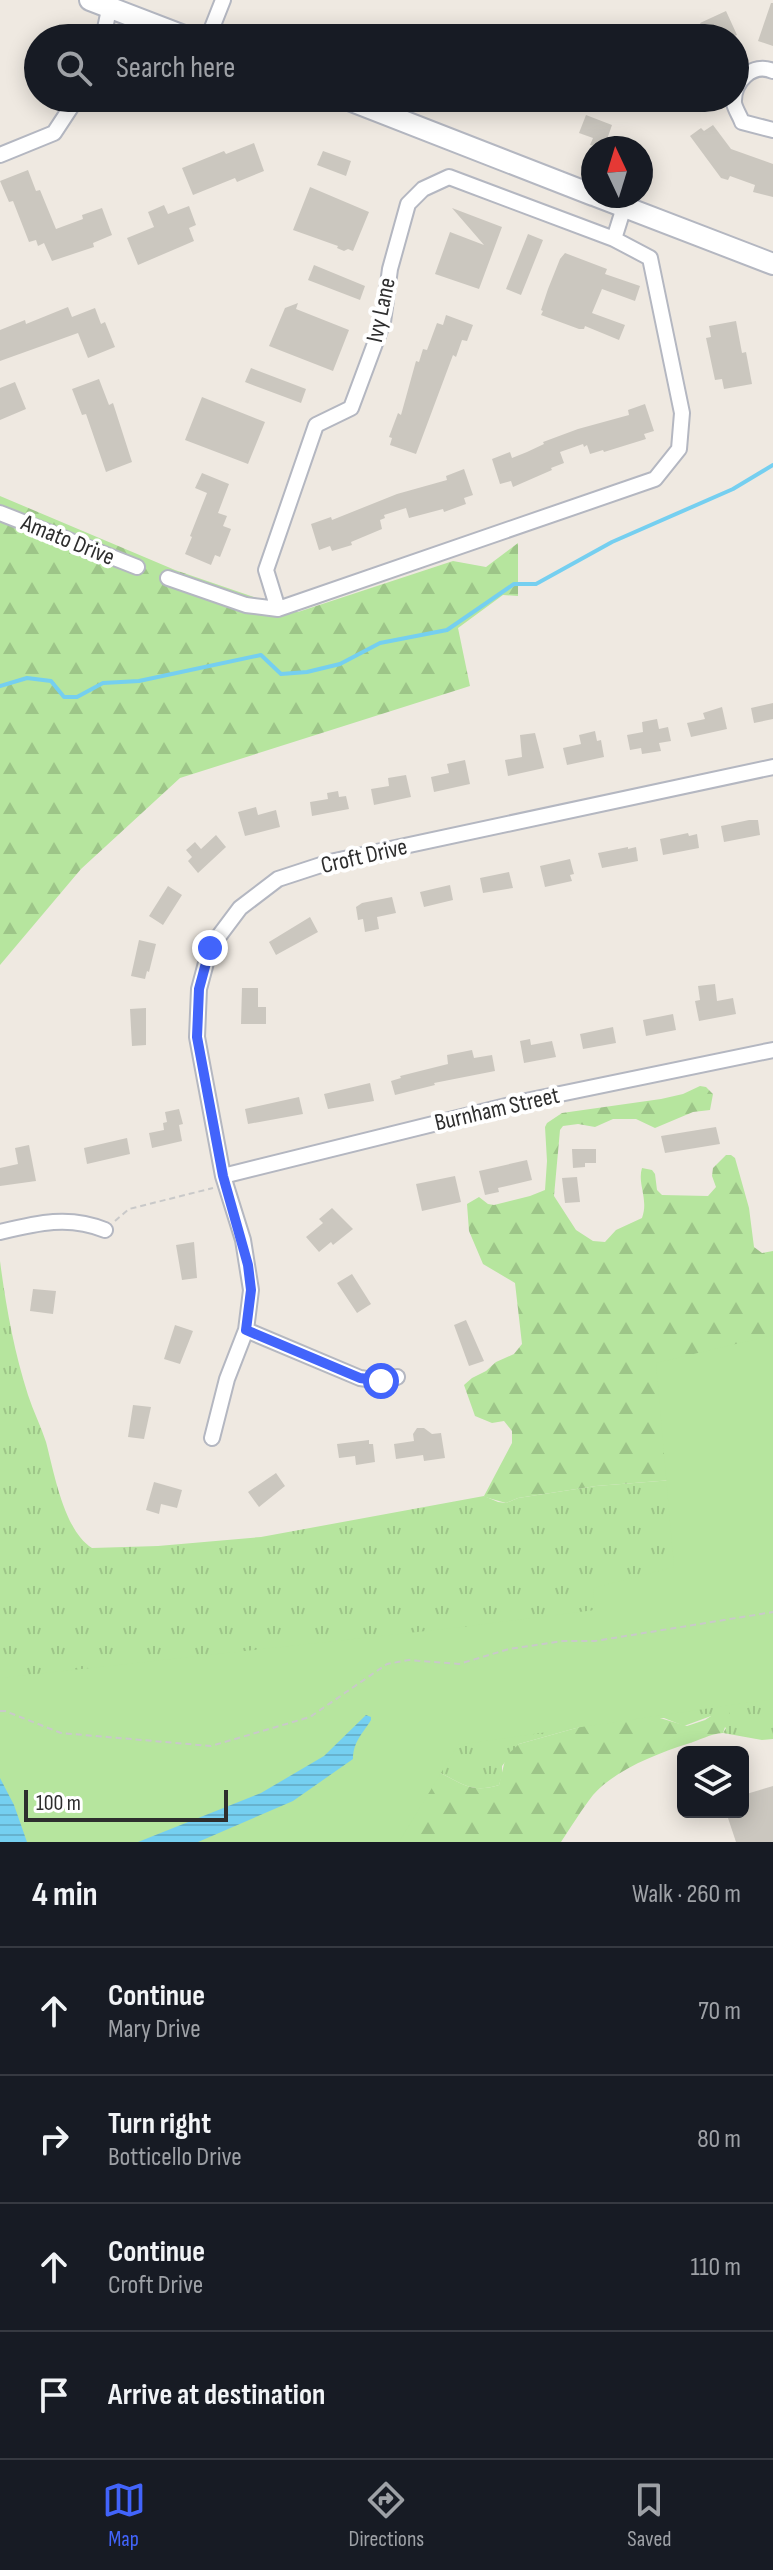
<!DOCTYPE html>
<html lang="en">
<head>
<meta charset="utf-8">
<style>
	body { margin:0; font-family:"Sofia Sans Condensed",sans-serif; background:#242831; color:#f1f3f6 }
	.controls { position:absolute; right:24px; bottom:24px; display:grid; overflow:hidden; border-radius:12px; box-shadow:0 4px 20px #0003 }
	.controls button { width:72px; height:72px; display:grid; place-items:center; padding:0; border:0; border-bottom:2px solid #363941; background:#171b24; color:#f1f3f6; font:40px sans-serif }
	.compass { position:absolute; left:581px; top:136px; width:72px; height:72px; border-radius:50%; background:#171b24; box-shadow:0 4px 20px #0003; rotate:356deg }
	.scale { position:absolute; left:24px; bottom:20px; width:204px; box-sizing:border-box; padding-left:8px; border:4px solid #2e2e2e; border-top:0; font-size:22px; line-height:28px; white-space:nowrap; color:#2e2e2e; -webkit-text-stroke:6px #fff; paint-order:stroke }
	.stop { position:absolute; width:24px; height:24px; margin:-18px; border:6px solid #4264fb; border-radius:50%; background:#fff }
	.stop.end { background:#4264fb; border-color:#fff; box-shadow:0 2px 8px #0008 }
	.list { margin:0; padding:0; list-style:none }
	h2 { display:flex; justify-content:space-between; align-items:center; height:104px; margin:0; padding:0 32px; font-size:34px }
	h2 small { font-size:26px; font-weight:400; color:#9ea1a6 }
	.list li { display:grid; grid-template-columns:52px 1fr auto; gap:24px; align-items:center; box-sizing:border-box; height:128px; padding:0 32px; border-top:2px solid #363941 }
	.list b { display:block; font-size:30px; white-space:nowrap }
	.list p { margin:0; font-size:26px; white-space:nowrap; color:#9ea1a6 }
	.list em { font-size:26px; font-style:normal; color:#9ea1a6 }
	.icon { flex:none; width:44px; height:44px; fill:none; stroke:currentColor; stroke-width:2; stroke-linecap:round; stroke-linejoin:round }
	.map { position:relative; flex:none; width:773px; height:1842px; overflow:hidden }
	.search { position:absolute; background:#171b24; box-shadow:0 4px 20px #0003; left:24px; right:24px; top:24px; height:88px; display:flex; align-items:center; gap:20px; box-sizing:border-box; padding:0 28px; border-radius:44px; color:#9ea1a6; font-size:30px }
	.sheet { height:616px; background:#171b24 }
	nav { display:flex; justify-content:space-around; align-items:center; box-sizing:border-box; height:112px; border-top:2px solid #363941; background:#171b24; font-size:22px; color:#9ea1a6 }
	nav a { display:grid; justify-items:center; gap:4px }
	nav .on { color:#4264fb }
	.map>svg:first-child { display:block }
	.grass { fill:url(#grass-tufts) }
	.forest { fill:url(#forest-firs) }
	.park { fill:#b6e59e }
	.water { fill:url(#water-rules) }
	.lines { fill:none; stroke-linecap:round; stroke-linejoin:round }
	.stream { stroke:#75cff0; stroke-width:4 }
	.building { fill:#cbc7bf }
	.minor-casing { stroke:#b4b7c1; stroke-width:18 }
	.secondary-casing { stroke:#b4b7c1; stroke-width:24 }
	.path { stroke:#c9c9c9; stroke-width:2; stroke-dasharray:6 4; stroke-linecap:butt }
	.minor { stroke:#fff; stroke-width:14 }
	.secondary { stroke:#fff; stroke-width:20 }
	.route { stroke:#4264fb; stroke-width:10 }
	.labels { text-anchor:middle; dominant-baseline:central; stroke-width:8; stroke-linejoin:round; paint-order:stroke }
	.street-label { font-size:24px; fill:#2e2e2e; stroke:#fff }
</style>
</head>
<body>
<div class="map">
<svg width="773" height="1842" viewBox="0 0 773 1842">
	<defs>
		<pattern id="grass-tufts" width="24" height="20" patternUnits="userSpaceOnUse" patternTransform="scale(2)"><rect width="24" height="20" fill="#b6e59e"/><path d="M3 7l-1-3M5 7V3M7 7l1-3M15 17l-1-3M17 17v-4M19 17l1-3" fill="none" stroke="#9dc588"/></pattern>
		<pattern id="forest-firs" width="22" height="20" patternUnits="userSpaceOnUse" patternTransform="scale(2)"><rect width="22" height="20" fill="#b6e59e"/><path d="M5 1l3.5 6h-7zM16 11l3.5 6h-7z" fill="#9dc588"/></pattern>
		<pattern id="water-rules" width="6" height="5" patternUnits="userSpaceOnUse" patternTransform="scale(2)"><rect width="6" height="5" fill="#75cff0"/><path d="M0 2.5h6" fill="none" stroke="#66b2ce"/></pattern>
	</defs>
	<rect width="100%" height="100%" fill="#efe9e1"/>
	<path class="grass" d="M0,1261C6,1307 14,1351 28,1395C33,1411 41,1426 46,1442C54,1472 64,1531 92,1548L158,1546L261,1537L484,1496L498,1502L506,1503L518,1498L596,1486L773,1472V1739L762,1740L723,1733L726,1728L711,1716L684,1726L664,1718L594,1723L519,1744L502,1766V1776L499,1785C471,1794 462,1783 438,1772L0,1778Z"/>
	<path class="forest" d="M0,496L175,570L298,612L453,561L486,567L518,543V596L503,595L458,628L470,686L180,778L81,869L0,965Z
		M700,1086L706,1087L713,1094L710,1110L693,1112L655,1128L636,1119H613L595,1127L578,1124L563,1126L560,1130L554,1196L576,1230L593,1241L605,1242L616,1230L642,1218C649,1199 637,1184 642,1168L652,1170L655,1174L657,1190L662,1195L708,1196L716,1187L712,1176L713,1168L726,1155H731L735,1158L749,1208L754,1247L762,1253L773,1251V1472L596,1486L518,1498L506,1503L485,1497L484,1496L512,1443V1431L504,1421L492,1423L475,1416L464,1385L472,1378L486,1371L496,1362L514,1354L522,1344L515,1283L483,1264L469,1231L467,1204L479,1197L488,1204L494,1205L530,1196L545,1190L547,1161L545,1127L547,1123L562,1113L661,1099L683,1094Z
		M723,1708L730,1712L723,1733C710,1734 700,1740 687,1744C656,1754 615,1770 593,1795C582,1809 571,1827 561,1842H198L438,1772C462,1783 471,1794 499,1785L506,1756L519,1744L594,1723L653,1716L687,1726L705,1720Z"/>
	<path class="park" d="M773,1335V1699L458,1745L399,1842H0V1678L453,1628L595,1610L593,1588L674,1567L656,1363Z"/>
	<path class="water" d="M366,1715L371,1717V1720C363,1733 353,1742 353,1759L293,1801L198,1842H138L261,1793L324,1756Z
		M0,1778L14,1805L27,1842H0Z"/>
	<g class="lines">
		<path class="stream" d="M0,686L27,678L51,681L64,697H77L103,683L139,681L261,655L281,674L307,672L340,664L380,643L447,630L514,584H536L612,542L733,489L773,465"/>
	</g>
	<path class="building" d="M771,3H773V46L758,41Z
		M726,11L737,35L730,38H710L708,34L706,35L700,23Z
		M654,98H696L692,112L654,100Z
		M586,115L612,125L604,148L590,145L593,138L579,133Z
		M713,125L731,149L773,164V197L753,192L755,185L730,176L728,180L721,178L690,136L701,128L704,131Z
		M254,143L264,171L237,182L235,178L193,195L182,168L224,151L226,154Z
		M323,151L351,161L346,176L317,165Z
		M28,170L36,191L40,190L56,229L83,219L82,215L102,208L112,235L93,243L94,247L52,261L44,243L38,246L36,240L29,242L13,201L9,202L0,181Z
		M310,187L369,212L353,251L348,249L344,251L337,248L338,246L293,230Z
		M164,205L168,214L189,206L196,225L189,228L194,241L138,265L127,238L154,227L148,212Z
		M452,208L502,227L479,289L435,274L450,232L484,245Z
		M528,234L543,240L521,295L506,289Z
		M565,253L607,269L605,274L640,286L635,301L602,289L592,313L625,325L619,340L585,326L584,329H579L541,315L543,311L541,310L548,289L560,259Z
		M314,265L365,286L360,300L308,280Z
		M298,303L296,309L349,330L333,371L269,346L285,308Z
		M68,307L72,317L95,308L101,324L105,322L115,347L88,358L78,333L0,361V330L25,320L26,324Z
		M446,315L473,325L467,341L462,340L456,357L453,355L416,454L390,445L392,438L389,437L398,413L401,415L416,361L419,362L423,349L427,350L437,323L443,325Z
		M736,321L742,353L746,352L752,384L724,389L722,379L715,380L706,338L711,337L709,326Z
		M251,368L306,389L301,403L245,382Z
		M99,379L109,405L113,403L132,462L106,472L86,414L82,415L72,389Z
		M15,382L26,409L0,420V388Z
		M202,397L265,422L248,464L185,440Z
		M645,404L654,431L644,434L646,439L604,452L603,450L590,454L587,445L584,447L583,444L560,452L564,463L551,468L552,470L513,487L511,481L500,484L492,459L510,452L512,458L527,452L544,444L543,442L578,429L629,415L628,410Z
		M464,469L473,495L464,498L466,504L444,512L443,509L409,518L406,508L384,515L385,518L380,520L382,529L351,542L352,545L332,551L330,546L319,550L311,524L331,517L332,520L397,494L447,480L446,476Z
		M202,473L229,484L218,513L227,516L223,526L231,529L220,557L215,555L211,565L185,554L192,537L190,536L207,493L195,488Z
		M773,703V719L754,723L751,708Z
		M722,707L727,729L691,737L687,723L705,719L703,713Z
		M657,719L659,729L668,727L671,741L659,743L661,751L642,754L641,748L630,750L627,735L643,732L642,722Z
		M595,731L597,741L601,740L604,757L567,765L563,748L581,744L579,735Z
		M535,733L544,768L508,776L505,760L522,757L520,735Z
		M465,760L470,784L434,792L431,777L449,773L447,764Z
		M406,775L411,797L374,805L371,789L389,786L388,778Z
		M338,791L339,797L346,796L349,809L312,816L310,802L328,799L327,793Z
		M256,807L258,815L276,810L280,827L245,836L238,812Z
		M749,820H758L760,835L724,842L721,826Z
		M688,833L689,836L697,834L699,848L663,855L660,839Z
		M216,835L226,847L198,873L188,861L192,857L186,850L195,842L201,849Z
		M628,847V849L636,847L638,861L602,868L598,853Z
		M570,859L574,874L570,875L572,881L545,887L540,866Z
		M509,872L513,888L483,893L480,878Z
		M450,885L453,900L424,907L420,892Z
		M168,886L182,895L163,925L149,916Z
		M392,897L396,913L377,917L379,929L365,932L363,919L358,920L356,907L362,903Z
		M310,917L318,932L276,955L269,942Z
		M139,940L156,944L149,972L147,971L145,979L131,976Z
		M715,984L717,1001L733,998L736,1014L699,1021L695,1001L700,1000L698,986Z
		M242,988H258V1007H266V1024H241Z
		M146,1008V1045L132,1046L130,1009Z
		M673,1014L676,1030L646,1036L643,1020Z
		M613,1027L616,1043L583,1049L580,1034Z
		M530,1039L531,1045L552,1041L556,1057L524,1063L520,1041Z
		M472,1050L474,1058L492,1055L495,1071L434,1083L435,1085L395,1095L391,1081L401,1078L400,1076L448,1064L447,1055Z
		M370,1083L374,1101L328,1109L324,1094Z
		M299,1097L303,1114L248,1124L245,1109Z
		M179,1109L183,1124L179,1125L182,1141L152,1148L149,1133L164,1130L163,1123L167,1122L165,1112Z
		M716,1127L720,1144L665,1153L661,1136Z
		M127,1138L130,1154L87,1164L84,1148Z
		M29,1145L36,1181L0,1186V1168L18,1164L15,1148Z
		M572,1149H596V1163H585V1167L573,1168Z
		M527,1160L532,1180L498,1188L499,1192L485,1195L479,1171Z
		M455,1176L461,1202L422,1211L416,1184Z
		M577,1177L580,1202L565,1203L562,1178Z
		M332,1208L353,1229L333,1245L331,1242L319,1252L306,1237L323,1223L319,1219Z
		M194,1242L197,1278L182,1280L176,1245Z
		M352,1274L371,1304L357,1313L337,1283Z
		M33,1289L56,1291L53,1314L30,1311Z
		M466,1320L484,1361L469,1366L454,1325Z
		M175,1325L193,1331L180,1364L164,1359Z
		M133,1405L151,1407L144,1439L128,1437Z
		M417,1428H424L432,1434L441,1433L445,1458L424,1461L423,1455L396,1459L394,1444L414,1441L413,1434Z
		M369,1440V1444H373L375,1462L356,1465L355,1456L339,1458L337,1444Z
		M276,1473L285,1486L259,1507L248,1492Z
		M154,1482L182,1490L177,1508L161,1504L159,1514L146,1510Z
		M773,1786V1842H736L726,1812H743V1795Z"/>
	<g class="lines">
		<defs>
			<path id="minor" d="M103,38L111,0
				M208,38L223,0
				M773,71C753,62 733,81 734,103C735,109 740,116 742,122L773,130
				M0,155L54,133L77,98
				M614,239L624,207
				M0,513L137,567
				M168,578L246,605L278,609L655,479L679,449L682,413L650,258L614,239L449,177L423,189L408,204L390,269L383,322L351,408L316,425L266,570L278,609
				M223,1176L526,1101L773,1050
				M0,1232C37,1223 69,1215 105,1230
				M246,1330L360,1378L381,1381L397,1377
				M212,1438L227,1379L246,1330L251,1290L243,1240L223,1176L197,1037L199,989L210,948L240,908L278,879L330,862L773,767"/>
			<path id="secondary" d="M90,0L189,38
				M344,98L593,195
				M596,196L773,264"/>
		</defs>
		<use href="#minor" class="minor-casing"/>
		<use href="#secondary" class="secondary-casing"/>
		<path class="path" d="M115,1221L129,1209L213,1188
			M0,1711H5L61,1733L211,1746L310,1717L387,1664L409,1660L459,1664L509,1649L563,1641H595L773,1612"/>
		<use href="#minor" class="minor"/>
		<use href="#secondary" class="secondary"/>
	</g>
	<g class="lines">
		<path class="route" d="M210,948L199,989L197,1037L223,1176L248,1265L251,1290L246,1330L360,1378L381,1381"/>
	</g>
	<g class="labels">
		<g class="street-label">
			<text transform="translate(381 310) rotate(-78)">Ivy Lane</text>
			<text transform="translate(68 540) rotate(22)">Amato Drive</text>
			<text transform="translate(364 856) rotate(-13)">Croft Drive</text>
			<text transform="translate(497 1109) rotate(-13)">Burnham Street</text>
		</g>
	</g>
</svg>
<div class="controls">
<button><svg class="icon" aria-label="layers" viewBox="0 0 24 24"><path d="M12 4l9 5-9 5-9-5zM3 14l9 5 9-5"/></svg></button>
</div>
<svg class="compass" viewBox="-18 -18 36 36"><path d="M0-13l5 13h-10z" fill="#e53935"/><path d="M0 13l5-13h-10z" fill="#9ea1a6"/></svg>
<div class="scale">100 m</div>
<div class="stop" style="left:381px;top:1381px"></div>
<div class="stop end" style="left:210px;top:948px"></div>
<div class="search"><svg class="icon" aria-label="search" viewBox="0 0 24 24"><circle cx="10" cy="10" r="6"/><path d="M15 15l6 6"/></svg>Search here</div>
</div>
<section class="sheet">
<h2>4 min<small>Walk · 260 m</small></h2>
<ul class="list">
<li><svg class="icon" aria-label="ahead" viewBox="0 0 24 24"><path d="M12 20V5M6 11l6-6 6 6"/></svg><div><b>Continue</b><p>Mary Drive</p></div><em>70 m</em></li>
<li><svg class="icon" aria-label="right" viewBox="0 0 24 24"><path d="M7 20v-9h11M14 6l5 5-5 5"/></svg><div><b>Turn right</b><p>Botticello Drive</p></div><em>80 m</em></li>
<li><svg class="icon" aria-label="ahead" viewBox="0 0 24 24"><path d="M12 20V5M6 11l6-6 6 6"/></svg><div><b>Continue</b><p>Croft Drive</p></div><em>110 m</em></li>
<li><svg class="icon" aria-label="arrive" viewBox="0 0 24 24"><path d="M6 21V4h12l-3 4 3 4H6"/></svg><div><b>Arrive at destination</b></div></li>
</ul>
</section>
<nav>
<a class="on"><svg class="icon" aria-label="map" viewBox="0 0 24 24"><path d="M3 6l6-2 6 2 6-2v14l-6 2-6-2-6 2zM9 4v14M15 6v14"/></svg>Map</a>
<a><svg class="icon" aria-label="directions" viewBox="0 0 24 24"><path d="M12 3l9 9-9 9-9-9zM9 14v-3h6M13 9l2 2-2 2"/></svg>Directions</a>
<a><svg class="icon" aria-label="saved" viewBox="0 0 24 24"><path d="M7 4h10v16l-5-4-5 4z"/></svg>Saved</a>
</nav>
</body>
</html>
